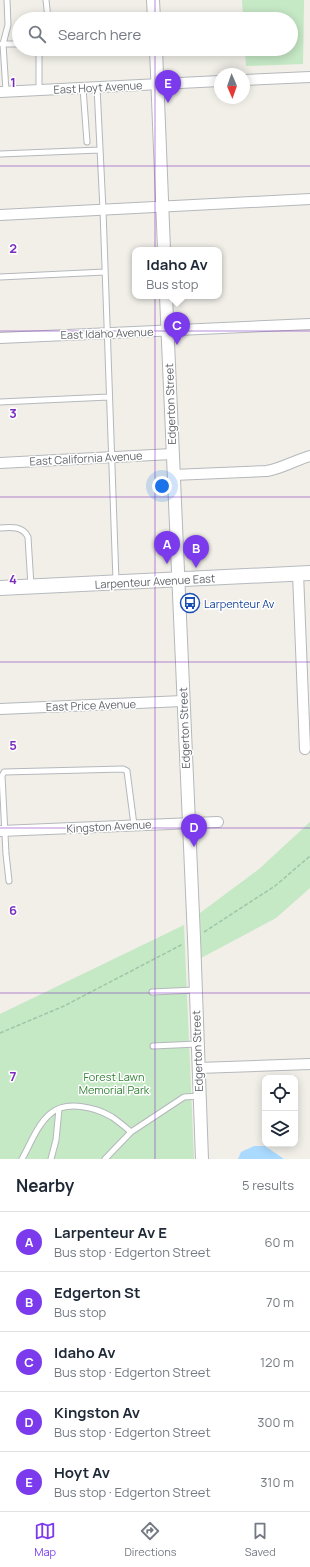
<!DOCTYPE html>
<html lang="en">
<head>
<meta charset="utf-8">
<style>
	body { margin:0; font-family:Manrope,sans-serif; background:#f2f2f3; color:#1f2937 }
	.controls { position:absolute; right:12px; bottom:12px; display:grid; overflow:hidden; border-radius:8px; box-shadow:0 2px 10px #0003 }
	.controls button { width:36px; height:36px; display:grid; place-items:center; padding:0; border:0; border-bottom:1px solid #e0e1e3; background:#fff; color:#1f2937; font:20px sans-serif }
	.compass { position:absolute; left:214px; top:68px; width:36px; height:36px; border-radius:50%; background:#fff; box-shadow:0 2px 10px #0003; rotate:178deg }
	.you { position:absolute; left:162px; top:486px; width:14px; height:14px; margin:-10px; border:3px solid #fff; border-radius:50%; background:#1a73e8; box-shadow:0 0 0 6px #1a73e833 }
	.badge { display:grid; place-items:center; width:26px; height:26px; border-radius:50%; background:#7c3aed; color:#fff; font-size:13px; font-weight:700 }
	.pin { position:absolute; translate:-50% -33px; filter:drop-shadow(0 1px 2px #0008) }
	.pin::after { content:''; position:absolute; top:21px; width:14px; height:12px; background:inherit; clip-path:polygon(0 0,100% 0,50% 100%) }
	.popup { position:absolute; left:132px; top:247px; width:90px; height:52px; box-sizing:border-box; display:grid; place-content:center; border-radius:8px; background:#fff; filter:drop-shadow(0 1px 3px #0005); font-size:13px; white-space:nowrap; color:#747a83 }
	.popup b { font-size:15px; color:#1f2937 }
	.popup::after { content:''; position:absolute; left:50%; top:100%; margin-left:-8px; border:8px solid transparent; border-top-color:#fff }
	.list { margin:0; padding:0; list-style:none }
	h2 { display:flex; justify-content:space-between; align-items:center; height:52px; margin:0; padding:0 16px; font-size:17px }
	h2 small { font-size:13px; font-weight:400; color:#747a83 }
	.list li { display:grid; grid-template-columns:26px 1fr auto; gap:12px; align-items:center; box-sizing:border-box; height:60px; padding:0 16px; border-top:1px solid #e0e1e3 }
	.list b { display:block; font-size:15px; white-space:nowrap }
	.list p { margin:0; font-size:13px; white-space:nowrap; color:#747a83 }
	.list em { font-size:13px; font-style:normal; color:#747a83 }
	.icon { flex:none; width:22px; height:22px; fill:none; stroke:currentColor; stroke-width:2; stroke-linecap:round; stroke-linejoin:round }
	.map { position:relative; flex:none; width:310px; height:1159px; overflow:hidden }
	.search { position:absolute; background:#fff; box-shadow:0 2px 10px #0003; left:12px; right:12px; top:12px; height:44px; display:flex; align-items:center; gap:10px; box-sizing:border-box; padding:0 14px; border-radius:22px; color:#747a83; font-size:15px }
	.sheet { height:352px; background:#fff }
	nav { display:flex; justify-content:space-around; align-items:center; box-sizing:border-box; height:56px; border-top:1px solid #e0e1e3; background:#fff; font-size:11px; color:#747a83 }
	nav a { display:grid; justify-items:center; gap:2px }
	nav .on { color:#7c3aed }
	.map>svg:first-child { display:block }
	.green { fill:#c5e8c5 }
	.water { fill:#aadaff }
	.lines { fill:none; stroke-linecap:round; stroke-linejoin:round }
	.service-casing { stroke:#b5b8bc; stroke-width:7 }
	.minor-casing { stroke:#b5b8bc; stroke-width:12 }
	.tertiary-casing { stroke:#b5b8bc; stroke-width:14 }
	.secondary-casing { stroke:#b6babf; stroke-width:16 }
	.path { stroke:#9cc7a9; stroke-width:1.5; stroke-dasharray:4 2; stroke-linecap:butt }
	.service { stroke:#fff; stroke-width:5 }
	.minor { stroke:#fff; stroke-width:10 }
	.tertiary { stroke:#fff; stroke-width:12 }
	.secondary { stroke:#fff; stroke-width:14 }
	.grid { fill:none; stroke:#7b2cbf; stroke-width:1; stroke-opacity:0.55 }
	.labels { text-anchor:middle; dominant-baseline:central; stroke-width:3; stroke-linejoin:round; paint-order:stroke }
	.street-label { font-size:11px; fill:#5f6368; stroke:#fff }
	.transit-label { font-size:11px; fill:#164399; stroke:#fff; text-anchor:start }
	.park-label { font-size:11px; fill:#348238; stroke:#fff }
	.grid-label { font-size:13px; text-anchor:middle; font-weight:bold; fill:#7b2cbf; stroke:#fff; stroke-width:3; stroke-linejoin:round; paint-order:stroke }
</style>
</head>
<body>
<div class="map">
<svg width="310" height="1159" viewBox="0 0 310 1159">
	<rect width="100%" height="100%" fill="#f1efe8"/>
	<path class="green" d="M242,0H304L303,64L246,66L245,49H291V19H243Z
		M310,822V888L276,918L201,958L200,913L259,869Z
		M184,925L194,1159H0V1014Z"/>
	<path class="water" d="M254,1146H265L284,1159H238L241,1152Z"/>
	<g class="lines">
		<defs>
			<path id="service" d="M7,0L8,25L3,44H19
				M46,0L48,19
				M2,44H3L6,91
				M97,87L103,210L116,581
				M83,88L87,142
				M39,90V49
				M0,154L100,150
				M0,277L105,272
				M0,402L109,397
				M0,528C11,527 23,526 28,537L31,586
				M9,881L6,854L2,776L4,772L123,769L127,771L134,825
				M152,992L195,990
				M153,1046L197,1044
				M22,1159C30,1145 37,1125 50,1114C66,1100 95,1107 112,1117C118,1121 125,1127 131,1132
				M51,1159L56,1140L59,1109
				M105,1159L131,1132L184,1097L199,1096"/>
			<path id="minor" d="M244,80L310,77
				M0,92L220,81
				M0,215L310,199
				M0,338L310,324
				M0,463L172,454
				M173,475L267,471C283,468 295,460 310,456
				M298,573L305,749
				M0,709L183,701
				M0,831L218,822
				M198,1068L310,1064"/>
			<path id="tertiary" d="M153,0L154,19
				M156,49L164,250
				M166,296L194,938L202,1159"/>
			<path id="secondary" d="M0,588L310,573"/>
		</defs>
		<use href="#service" class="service-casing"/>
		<use href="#minor" class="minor-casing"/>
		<use href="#tertiary" class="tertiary-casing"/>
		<use href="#secondary" class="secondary-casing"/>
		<path class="path" d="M204,932L275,886L310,856
			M0,1033L64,1006L183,944"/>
		<use href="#service" class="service"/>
		<use href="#minor" class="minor"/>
		<use href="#tertiary" class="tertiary"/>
		<use href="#secondary" class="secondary"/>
	</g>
	<path class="grid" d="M155,0V19M155,49V1159M0,166H310M0,331H310M0,497H310M0,662H310M0,828H310M0,993H310"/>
	<defs>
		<symbol id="bus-ring" viewBox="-11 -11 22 22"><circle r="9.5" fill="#fff" stroke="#1a4fb4" stroke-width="1.5"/><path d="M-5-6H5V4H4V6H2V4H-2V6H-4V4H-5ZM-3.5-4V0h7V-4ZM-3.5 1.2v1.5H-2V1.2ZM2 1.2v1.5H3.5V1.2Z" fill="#1a4fb4"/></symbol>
	</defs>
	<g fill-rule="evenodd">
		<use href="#bus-ring" x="179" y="592" width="22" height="22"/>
	</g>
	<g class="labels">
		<g class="street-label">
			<text transform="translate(98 87) rotate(-3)">East Hoyt Avenue</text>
			<text transform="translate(107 333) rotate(-2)">East Idaho Avenue</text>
			<text transform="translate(170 404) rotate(-92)">Edgerton Street</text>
			<text transform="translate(86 458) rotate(-3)">East California Avenue</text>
			<text transform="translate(155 581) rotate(-3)">Larpenteur Avenue East</text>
			<text transform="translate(91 705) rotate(-2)">East Price Avenue</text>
			<text transform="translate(184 728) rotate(-92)">Edgerton Street</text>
			<text transform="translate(109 826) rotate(-3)">Kingston Avenue</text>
			<text transform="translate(197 1051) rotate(-92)">Edgerton Street</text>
		</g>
		<g class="transit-label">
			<text x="204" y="603">Larpenteur Av</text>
		</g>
		<g class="park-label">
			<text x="114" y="1076">Forest Lawn<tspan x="114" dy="13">Memorial Park</tspan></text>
		</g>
	</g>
	<g class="grid-label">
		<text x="13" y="87">1</text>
		<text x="13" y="253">2</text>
		<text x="13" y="418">3</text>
		<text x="13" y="584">4</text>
		<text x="13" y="750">5</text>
		<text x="13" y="915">6</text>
		<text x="13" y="1081">7</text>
	</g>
</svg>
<div class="controls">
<button><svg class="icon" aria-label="locate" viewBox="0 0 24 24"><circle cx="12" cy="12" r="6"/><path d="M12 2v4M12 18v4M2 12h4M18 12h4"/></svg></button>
<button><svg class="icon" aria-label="layers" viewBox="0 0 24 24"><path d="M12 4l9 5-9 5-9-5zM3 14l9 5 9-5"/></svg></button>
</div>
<svg class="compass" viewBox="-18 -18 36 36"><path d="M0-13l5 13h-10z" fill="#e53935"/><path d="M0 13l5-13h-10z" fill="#747a83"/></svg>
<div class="you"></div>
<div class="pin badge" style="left:167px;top:564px">A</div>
<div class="pin badge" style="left:196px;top:568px">B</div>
<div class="pin badge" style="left:177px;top:345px">C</div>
<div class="popup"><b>Idaho Av</b>Bus stop</div>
<div class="pin badge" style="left:194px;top:847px">D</div>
<div class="pin badge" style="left:168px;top:103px">E</div>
<div class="search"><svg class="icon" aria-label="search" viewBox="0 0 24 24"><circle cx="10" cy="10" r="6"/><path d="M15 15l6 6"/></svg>Search here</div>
</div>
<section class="sheet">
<h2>Nearby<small>5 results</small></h2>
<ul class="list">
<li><span class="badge">A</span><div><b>Larpenteur Av E</b><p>Bus stop · Edgerton Street</p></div><em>60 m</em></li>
<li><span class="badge">B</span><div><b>Edgerton St</b><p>Bus stop</p></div><em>70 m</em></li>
<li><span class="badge">C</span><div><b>Idaho Av</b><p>Bus stop · Edgerton Street</p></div><em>120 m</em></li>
<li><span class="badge">D</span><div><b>Kingston Av</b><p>Bus stop · Edgerton Street</p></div><em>300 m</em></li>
<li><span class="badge">E</span><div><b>Hoyt Av</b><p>Bus stop · Edgerton Street</p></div><em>310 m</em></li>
</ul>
</section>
<nav>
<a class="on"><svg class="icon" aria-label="map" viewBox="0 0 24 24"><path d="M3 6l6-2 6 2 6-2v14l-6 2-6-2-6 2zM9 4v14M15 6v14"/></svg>Map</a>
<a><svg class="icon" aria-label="directions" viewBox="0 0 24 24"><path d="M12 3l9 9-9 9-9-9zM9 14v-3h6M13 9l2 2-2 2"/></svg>Directions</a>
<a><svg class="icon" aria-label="saved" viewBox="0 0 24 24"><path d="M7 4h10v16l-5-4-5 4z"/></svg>Saved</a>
</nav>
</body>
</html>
